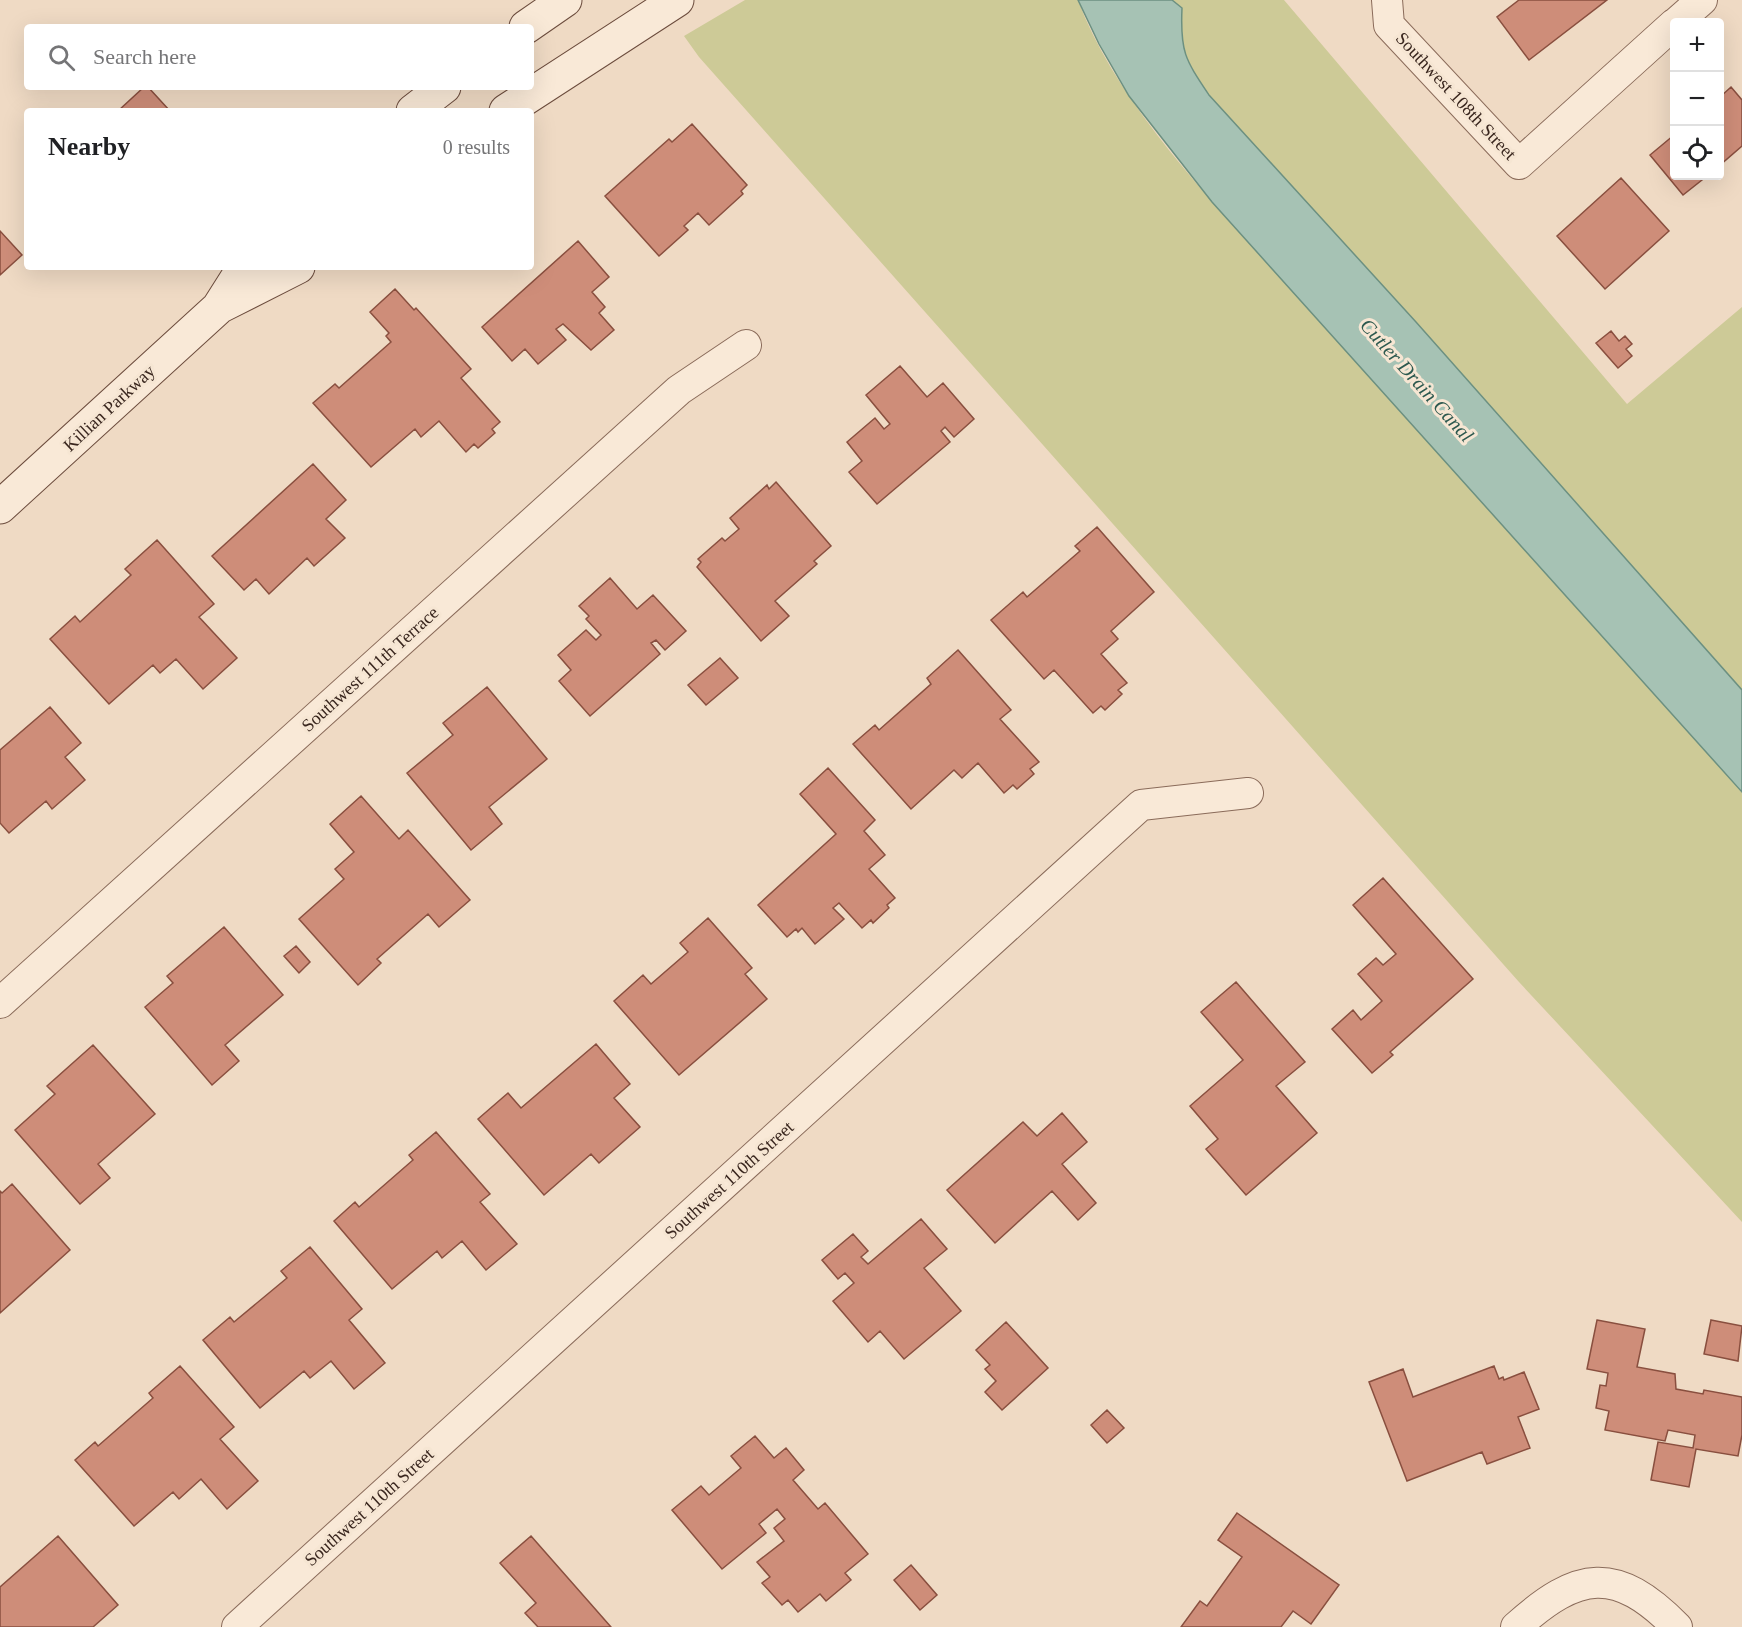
<!DOCTYPE html>
<html lang="en">
<head>
<meta charset="utf-8">
<style>
	body { margin:0; font-family:"Times New Roman",serif; background:#f2f2f2; color:#202124 }
	.controls { position:absolute; right:18px; top:18px; display:grid; overflow:hidden; border-radius:6px; box-shadow:0 6px 24px #0002 }
	.controls button { width:54px; height:54px; display:grid; place-items:center; padding:0; border:0; border-bottom:2px solid #e0e0e0; background:#fff; color:#202124; font:30px sans-serif }
	.list { margin:0; padding:0; list-style:none }
	h2 { display:flex; justify-content:space-between; align-items:center; height:78px; margin:0; padding:0 24px; font-size:26px }
	h2 small { font-size:20px; font-weight:400; color:#757577 }
	.icon { flex:none; width:33px; height:33px; fill:none; stroke:currentColor; stroke-width:2; stroke-linecap:round; stroke-linejoin:round }
	.map { position:relative; flex:none; width:1742px; height:1627px; overflow:hidden }
	.search { position:absolute; background:#fff; box-shadow:0 6px 24px #0002; left:24px; top:24px; width:510px; height:66px; display:flex; align-items:center; gap:15px; box-sizing:border-box; padding:0 21px; border-radius:6px; color:#757577; font-size:22px }
	.panel { position:absolute; background:#fff; box-shadow:0 6px 24px #0002; left:24px; top:108px; width:510px; height:162px; border-radius:6px }
	.map>svg:first-child { display:block }
	.green { fill:#cdca97 }
	.water { fill:#a6c2b4; stroke:#6c9081; stroke-width:1.5 }
	.building { fill:#ce8d79; stroke:#894f3f; stroke-width:1.5 }
	.lines { fill:none; stroke-linecap:round; stroke-linejoin:round }
	.minor-casing { stroke:#8a6b5a; stroke-width:32 }
	.secondary-casing { stroke:#6c4c3d; stroke-width:35 }
	.minor { stroke:#f9e9d7; stroke-width:30 }
	.secondary { stroke:#f9e9d7; stroke-width:33 }
	.labels { text-anchor:middle; dominant-baseline:central; stroke-width:6; stroke-linejoin:round; paint-order:stroke }
	.street-label { font-size:18px; fill:#39261e; stroke:#f6e6d3 }
	.water-label { font-size:20px; font-style:italic; fill:#2d594f; stroke:#f6e6d3 }
</style>
</head>
<body>
<div class="map">
<svg width="1742" height="1627" viewBox="0 0 1742 1627">
	<rect width="100%" height="100%" fill="#efdac4"/>
	<path class="green" d="M745,0H1078C1115,101 1210,199 1281,278C1353,357 1424,436 1495,515L1547,472L1416,322L1209,95C1185,59 1180,53 1182,8L1172,0H1284L1627,404L1742,307V1222L1519,982L699,57L684,36Z"/>
	<path class="water" d="M1078,0H1172L1182,8C1180,52 1185,59 1209,95L1416,322L1742,690V792L1212,202L1129,96L1099,44Z"/>
	<path class="building" d="M1519,0H1607L1529,60L1497,17Z
		M144,87H148L170,111H118Z
		M1731,87L1742,100V146L1720,165V97Z
		M692,124L747,185L741,191L743,194L709,225L698,213L684,226L688,230L659,256L605,196L669,139L672,142Z
		M1674,135V176H1707L1683,195L1650,155Z
		M1621,178L1669,231L1605,289L1557,236Z
		M0,231L22,255L0,275Z
		M578,241L609,277L592,292L605,307L599,313L614,330L591,350L563,324L556,329L566,340L538,364L525,349L512,361L482,327Z
		M395,289L414,310L416,308L471,369L461,378L500,422L492,429L495,433L478,448L474,444L466,452L439,421L421,437L415,429L371,467L313,403L335,384L339,388L391,342L386,336L389,333L370,312Z
		M1611,331L1619,341L1625,336L1632,344L1626,349L1632,356L1618,368L1596,343Z
		M900,366L927,397L943,383L974,419L954,437L945,427L941,431L950,442L877,504L849,472L862,461L847,442L875,418L884,429L890,424L866,395Z
		M313,464L346,500L326,519L345,538L314,566L307,558L269,594L256,579L244,590L212,556Z
		M776,482L831,546L814,561L817,564L775,601L789,616L761,641L697,567L701,562L698,559L722,538L725,541L739,529L730,518L767,485L769,489Z
		M1097,527L1154,592L1111,631L1118,639L1101,654L1127,683L1118,690L1122,694L1105,710L1101,706L1093,713L1054,670L1044,679L991,620L1023,592L1027,597L1080,551L1075,546Z
		M157,540L214,604L199,617L237,658L203,689L176,659L160,673L153,665L109,704L50,639L75,616L80,622L131,575L125,569Z
		M610,578L637,609L653,595L686,631L665,650L656,640L651,643L660,654L590,716L559,681L571,670L558,655L586,630L596,640L601,635L586,619L589,616L579,606Z
		M958,650L1011,710L1000,719L1039,762L1030,769L1034,774L1017,789L1013,785L1004,793L978,763L962,778L954,770L911,809L853,744L875,725L879,730L931,684L927,678Z
		M720,658L738,678L706,705L688,685Z
		M487,687L547,759L489,807L502,824L471,850L407,773L453,735L443,723Z
		M50,707L81,743L65,757L85,780L52,809L46,801L9,833L0,823V750Z
		M828,768L875,820L864,831L885,855L869,869L895,898L887,905L889,908L873,923L871,920L862,928L839,903L833,908L844,919L815,944L802,928L798,932L796,929L787,937L758,905L836,834L800,794Z
		M361,796L399,839L408,830L470,900L439,927L428,914L377,959L381,963L358,985L299,919L344,879L335,869L354,852L330,824Z
		M1383,878L1473,979L1390,1052L1393,1055L1372,1073L1332,1029L1353,1010L1361,1020L1382,1001L1358,974L1376,958L1383,965L1396,954L1353,905Z
		M708,918L752,968L745,974L767,999L679,1075L614,1001L643,975L651,984L688,952L680,943Z
		M224,927L283,995L225,1045L239,1061L212,1085L145,1007L173,983L167,976Z
		M296,946L310,962L299,973L284,956Z
		M1236,982L1305,1062L1276,1086L1317,1133L1246,1195L1206,1149L1218,1139L1190,1106L1243,1060L1201,1012Z
		M596,1044L630,1084L614,1098L640,1127L599,1163L591,1154L544,1195L478,1119L508,1093L521,1108Z
		M93,1045L155,1114L98,1164L110,1178L80,1204L15,1130L55,1094L47,1086Z
		M1062,1113L1087,1142L1062,1164L1096,1203L1078,1220L1052,1191L995,1243L947,1190L1023,1122L1037,1136Z
		M436,1132L490,1194L480,1202L517,1244L486,1270L462,1241L442,1258L437,1251L392,1289L334,1221L355,1202L359,1207L413,1160L409,1155Z
		M12,1184L70,1250L0,1313V1191L2,1193Z
		M921,1219L947,1249L924,1268L961,1311L904,1359L880,1331L868,1342L833,1301L854,1283L845,1273L838,1279L822,1260L853,1234L868,1251L861,1257L868,1264Z
		M310,1247L362,1309L349,1320L385,1363L354,1389L331,1361L310,1378L304,1371L260,1408L203,1340L230,1317L234,1322L287,1278L281,1271Z
		M1597,1320L1645,1329L1637,1367L1675,1374L1676,1389L1703,1394L1704,1390L1742,1397V1435L1738,1456L1696,1449L1689,1487L1651,1480L1658,1442L1693,1448L1695,1435L1668,1430L1665,1441L1605,1430L1609,1411L1596,1408L1600,1385L1606,1386L1608,1373L1587,1369Z
		M1711,1320L1742,1326L1738,1361L1704,1354Z
		M1006,1322L1048,1368L1002,1410L985,1392L996,1381L985,1369L990,1365L976,1350Z
		M180,1366L234,1427L220,1439L258,1481L227,1509L201,1479L179,1499L173,1492L134,1526L75,1460L95,1442L98,1446L153,1398L149,1393Z
		M1494,1366L1499,1379L1503,1377L1504,1380L1524,1372L1539,1409L1518,1417L1530,1448L1487,1464L1482,1452L1407,1481L1369,1382L1403,1369L1413,1397Z
		M1107,1410L1124,1428L1107,1443L1091,1425Z
		M755,1436L774,1458L786,1448L804,1470L793,1480L818,1509L825,1503L868,1554L845,1573L851,1580L826,1601L820,1594L798,1612L788,1600L782,1605L762,1583L770,1577L757,1562L784,1541L774,1528L785,1519L777,1509L759,1524L766,1533L722,1569L672,1510L701,1486L709,1495L741,1468L731,1456Z
		M1237,1513L1339,1585L1311,1624L1293,1611L1281,1627H1181L1200,1601L1207,1606L1242,1557L1218,1540Z
		M58,1536L118,1605L93,1627H0V1587Z
		M531,1536L611,1627H538L525,1613L536,1603L500,1563Z
		M911,1565L937,1595L920,1610L894,1580Z"/>
	<g class="lines">
		<defs>
			<path id="minor" d="M1387,0L1389,25L1519,164L1674,24
				M1677,22L1702,0
				M0,1003L679,390L746,345
				M237,1627L1141,805L1248,793
				M1516,1627C1578,1571 1616,1565 1677,1627"/>
			<path id="secondary" d="M526,27L565,0
				M413,111L444,87
				M506,111L677,0
				M219,307L298,267
				M0,507L218,308L244,267"/>
		</defs>
		<use href="#minor" class="minor-casing"/>
		<use href="#secondary" class="secondary-casing"/>
		<use href="#minor" class="minor"/>
		<use href="#secondary" class="secondary"/>
	</g>
	<g class="labels">
		<g class="street-label">
			<text transform="translate(1456 96) rotate(47)">Southwest 108th Street</text>
			<text transform="translate(109 408) rotate(-43)">Killian Parkway</text>
			<text transform="translate(370 669) rotate(-42)">Southwest 111th Terrace</text>
			<text transform="translate(729 1180) rotate(-42)">Southwest 110th Street</text>
			<text transform="translate(369 1507) rotate(-42)">Southwest 110th Street</text>
		</g>
		<g class="water-label">
			<text transform="translate(1417 380) rotate(48)">Cutler Drain Canal</text>
		</g>
	</g>
</svg>
<div class="controls">
<button>+</button>
<button>−</button>
<button><svg class="icon" aria-label="locate" viewBox="0 0 24 24"><circle cx="12" cy="12" r="6"/><path d="M12 2v4M12 18v4M2 12h4M18 12h4"/></svg></button>
</div>
<div class="search"><svg class="icon" aria-label="search" viewBox="0 0 24 24"><circle cx="10" cy="10" r="6"/><path d="M15 15l6 6"/></svg>Search here</div>
<section class="panel">
<h2>Nearby<small>0 results</small></h2>
<ul class="list">
</ul>
</section>
</div>
</body>
</html>
